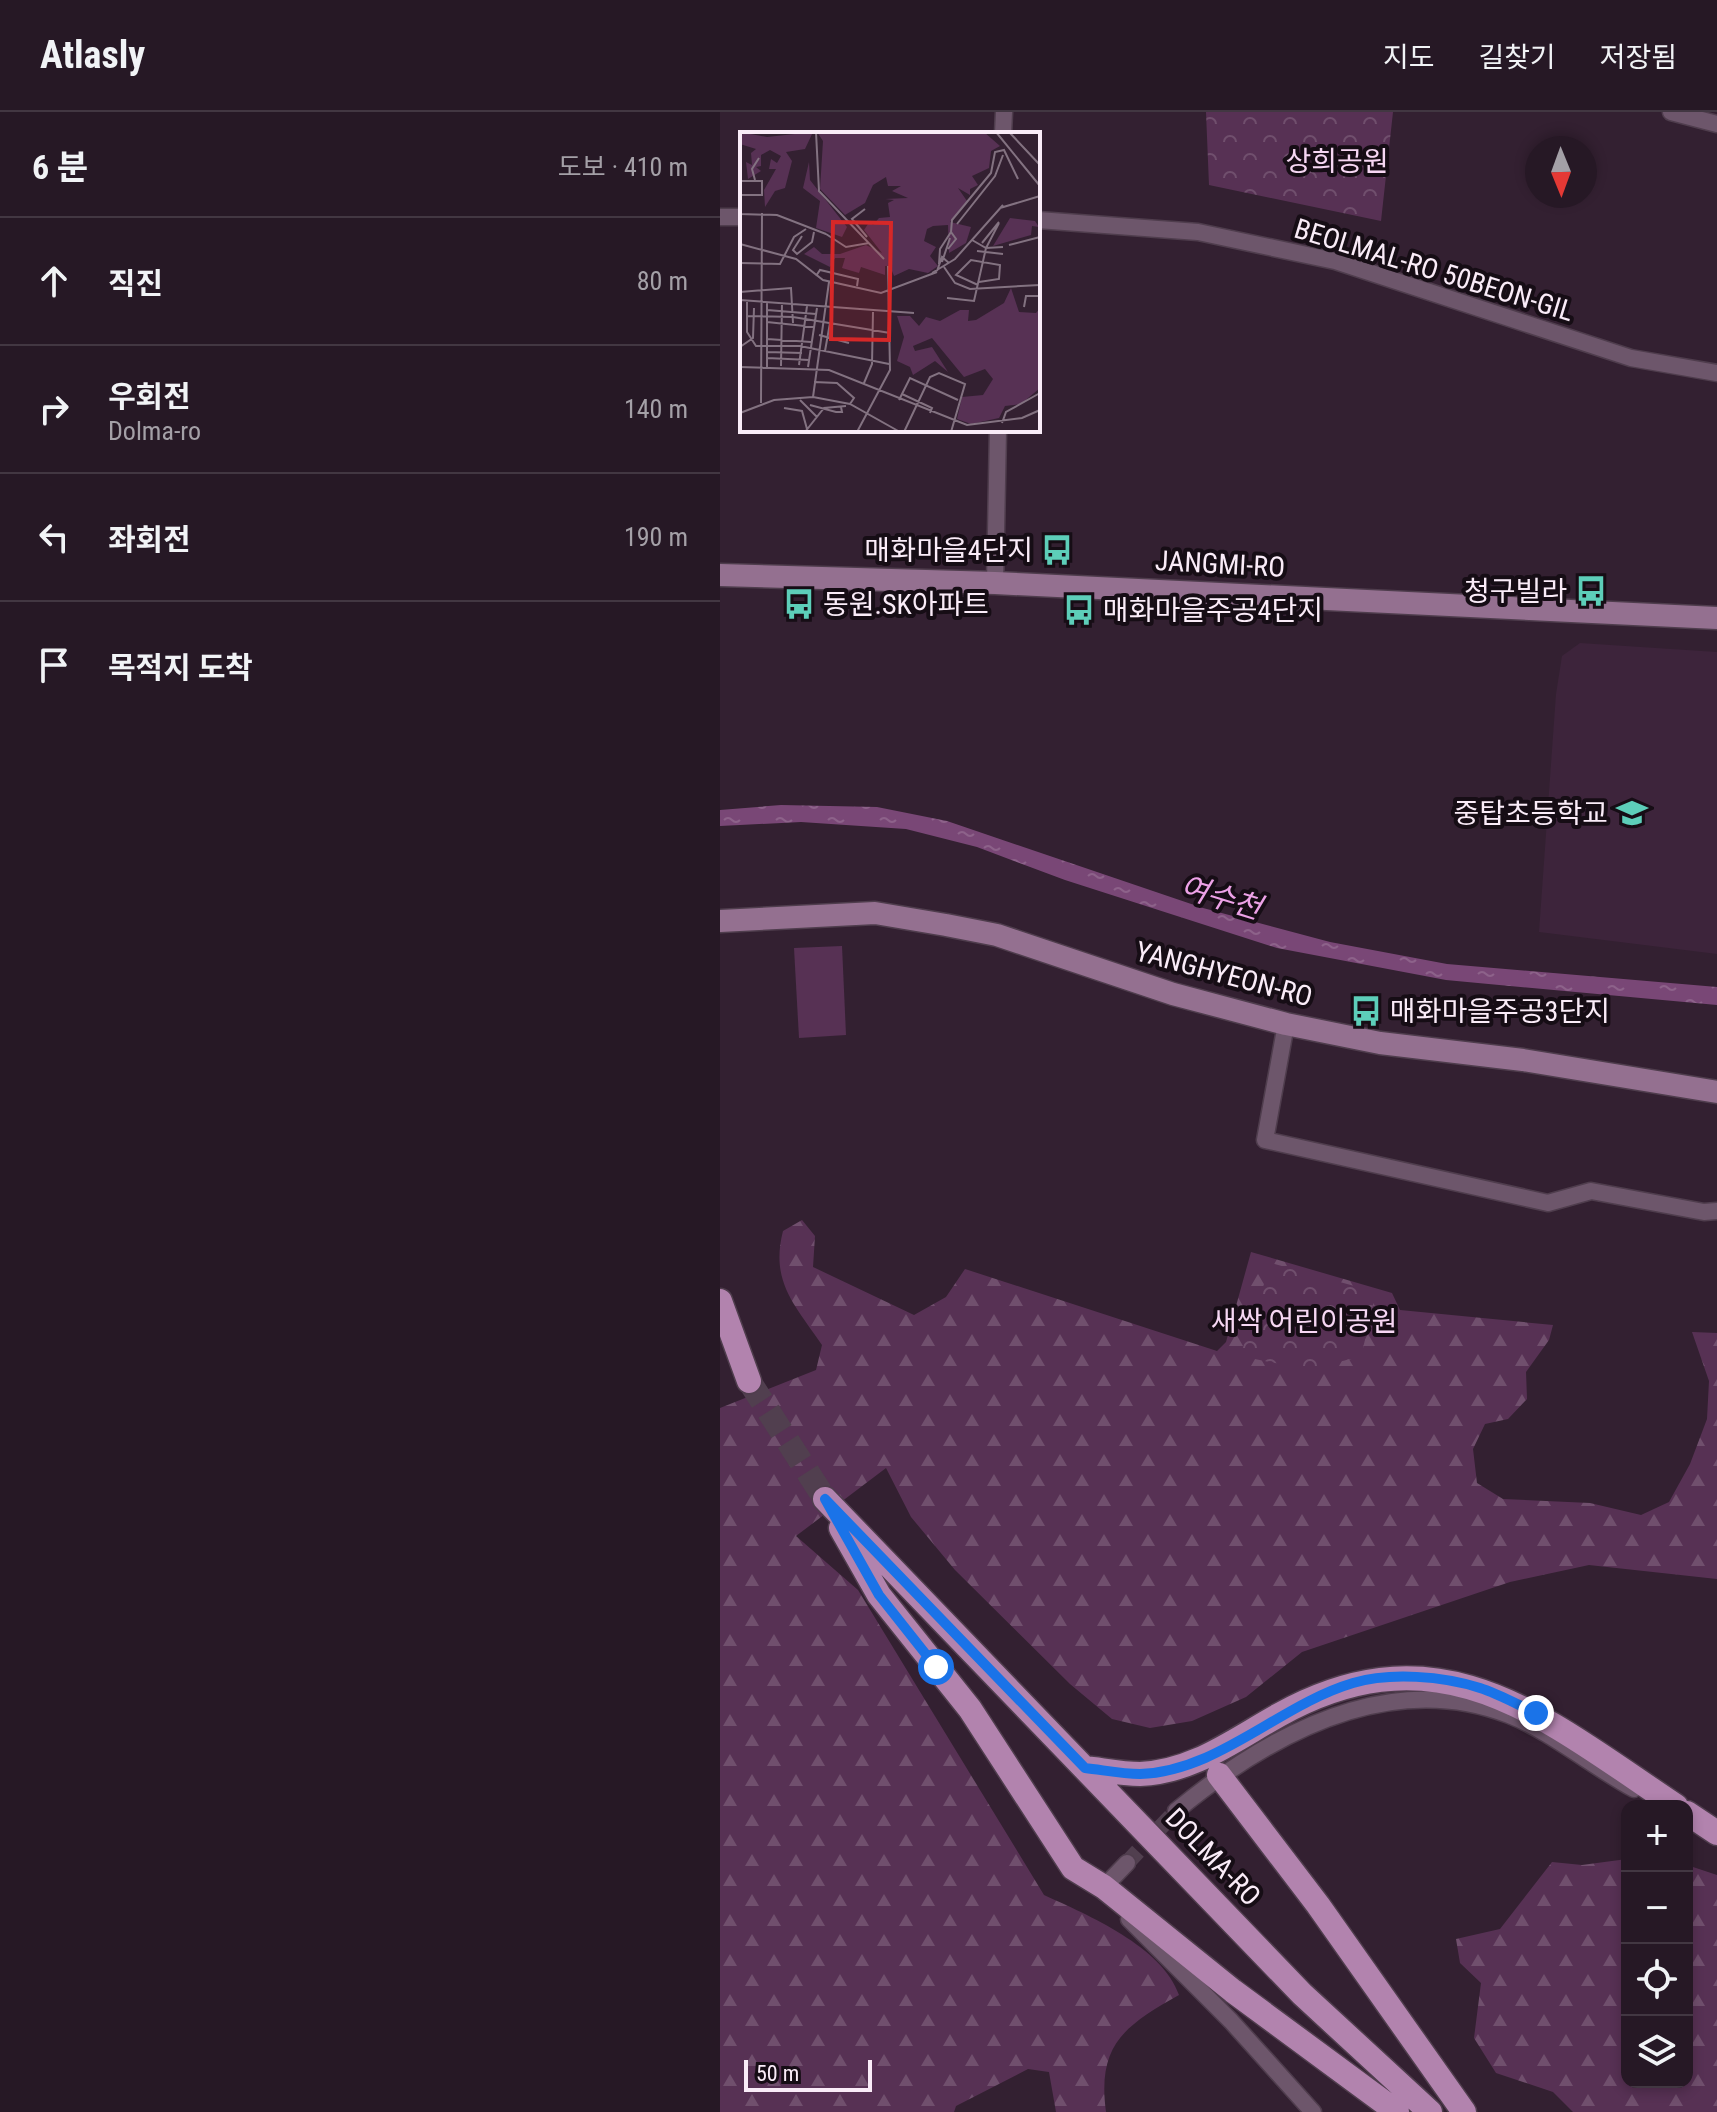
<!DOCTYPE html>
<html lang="ko">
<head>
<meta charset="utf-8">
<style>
	body { margin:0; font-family:"Roboto Condensed","Noto Sans KR",sans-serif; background:#2e212d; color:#f1f3f6 }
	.controls { position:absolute; right:24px; bottom:24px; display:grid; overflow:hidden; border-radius:16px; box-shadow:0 4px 12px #0003 }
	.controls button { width:72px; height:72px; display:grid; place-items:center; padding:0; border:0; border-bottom:2px solid #423742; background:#261825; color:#f1f3f6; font:40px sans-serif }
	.compass { position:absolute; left:805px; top:24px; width:72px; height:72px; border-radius:50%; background:#261825; box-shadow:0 4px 12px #0003; rotate:179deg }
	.scale { position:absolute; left:24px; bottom:20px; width:128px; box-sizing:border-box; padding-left:8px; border:4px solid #faecf8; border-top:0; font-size:22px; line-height:28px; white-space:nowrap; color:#faecf8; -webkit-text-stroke:6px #160d15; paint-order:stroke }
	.stop { position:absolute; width:24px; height:24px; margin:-18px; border:6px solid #1a73e8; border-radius:50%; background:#fff }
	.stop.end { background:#1a73e8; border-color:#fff; box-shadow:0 2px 8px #0008 }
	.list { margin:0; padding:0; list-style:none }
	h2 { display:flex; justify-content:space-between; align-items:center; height:104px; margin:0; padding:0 32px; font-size:34px }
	h2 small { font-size:26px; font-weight:400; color:#a4a0a7 }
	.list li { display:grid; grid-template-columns:52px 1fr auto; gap:24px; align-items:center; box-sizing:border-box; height:128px; padding:0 32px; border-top:2px solid #423742 }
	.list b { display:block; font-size:30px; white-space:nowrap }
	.list p { margin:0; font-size:26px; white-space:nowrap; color:#a4a0a7 }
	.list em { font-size:26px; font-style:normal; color:#a4a0a7 }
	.icon { flex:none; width:44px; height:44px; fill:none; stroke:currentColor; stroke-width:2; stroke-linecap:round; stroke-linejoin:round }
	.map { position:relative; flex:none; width:997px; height:2000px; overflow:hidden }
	header { display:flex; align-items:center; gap:48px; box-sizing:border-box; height:112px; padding:0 40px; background:#261825; border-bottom:2px solid #423742 }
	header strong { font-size:38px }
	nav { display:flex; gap:44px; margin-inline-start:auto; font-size:28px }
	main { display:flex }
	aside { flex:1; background:#261825 }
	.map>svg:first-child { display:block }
	.built { fill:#3d243b }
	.forest { fill:url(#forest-firs) }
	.park { fill:url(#park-crowns) }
	.pitch { fill:#573154 }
	.water { fill:url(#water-ripples) }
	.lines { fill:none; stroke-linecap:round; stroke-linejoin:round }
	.street-tunnel { stroke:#513f4f; stroke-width:16; stroke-dasharray:16 8; stroke-linecap:butt }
	.primary-tunnel { stroke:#513f4f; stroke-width:24; stroke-dasharray:24 12; stroke-linecap:butt }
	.street-casing { stroke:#4f3d4d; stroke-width:19 }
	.secondary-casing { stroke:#4f3d4d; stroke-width:25 }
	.primary-casing { stroke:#4f3d4d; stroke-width:27 }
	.street { stroke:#6d566b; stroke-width:16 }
	.secondary { stroke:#947090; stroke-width:22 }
	.primary { stroke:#b283ae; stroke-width:24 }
	.route { stroke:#1a73e8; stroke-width:10 }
	.labels { text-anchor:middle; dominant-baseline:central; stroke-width:8; stroke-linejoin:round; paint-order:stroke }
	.park-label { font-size:28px; fill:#f6d7f3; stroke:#160d15 }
	.street-label { font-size:28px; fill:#faecf8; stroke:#160d15 }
	.poi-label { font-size:28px; fill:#faecf8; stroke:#160d15; text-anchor:end }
	.water-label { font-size:30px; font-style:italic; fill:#eda2e7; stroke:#160d15 }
	.inset-road { fill:none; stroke:#837281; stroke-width:2 }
	.view { fill:#d62828; fill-opacity:0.15; stroke:#d62828; stroke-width:4 }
	.inset-edge { fill:none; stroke:#faecf8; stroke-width:4 }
</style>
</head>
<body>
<header>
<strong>Atlasly</strong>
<nav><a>지도</a><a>길찾기</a><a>저장됨</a></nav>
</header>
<main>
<aside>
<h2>6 분<small>도보 · 410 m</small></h2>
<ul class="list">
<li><svg class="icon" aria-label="ahead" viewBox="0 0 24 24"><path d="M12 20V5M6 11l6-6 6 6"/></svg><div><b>직진</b></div><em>80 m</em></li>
<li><svg class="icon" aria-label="right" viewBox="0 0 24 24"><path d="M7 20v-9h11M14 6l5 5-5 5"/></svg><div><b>우회전</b><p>Dolma-ro</p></div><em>140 m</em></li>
<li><svg class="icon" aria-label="left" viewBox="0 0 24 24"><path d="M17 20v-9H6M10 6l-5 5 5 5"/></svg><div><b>좌회전</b></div><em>190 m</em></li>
<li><svg class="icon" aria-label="arrive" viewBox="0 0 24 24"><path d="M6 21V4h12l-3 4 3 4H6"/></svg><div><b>목적지 도착</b></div></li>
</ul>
</aside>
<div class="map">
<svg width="997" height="2000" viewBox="0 0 997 2000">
	<defs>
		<pattern id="forest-firs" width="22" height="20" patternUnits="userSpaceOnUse" patternTransform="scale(2)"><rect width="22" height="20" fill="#573154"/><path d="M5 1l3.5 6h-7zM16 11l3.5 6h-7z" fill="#704f6d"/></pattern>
		<pattern id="park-crowns" width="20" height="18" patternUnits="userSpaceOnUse" patternTransform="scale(2)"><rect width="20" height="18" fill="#573154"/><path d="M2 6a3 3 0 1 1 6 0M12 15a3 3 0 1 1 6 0" fill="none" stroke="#704f6d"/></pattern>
		<pattern id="water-ripples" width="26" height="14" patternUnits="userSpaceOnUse" patternTransform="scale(2)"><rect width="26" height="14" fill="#794776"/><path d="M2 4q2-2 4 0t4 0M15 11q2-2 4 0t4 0" fill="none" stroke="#8d628a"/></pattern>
	</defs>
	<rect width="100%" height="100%" fill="#332031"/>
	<path class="built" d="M860,531L997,540V842L819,820L836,582L842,544Z"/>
	<path class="forest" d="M82,1108L95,1124L93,1155L194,1203L226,1185L245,1157L497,1239L506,1230L531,1140L672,1181L680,1198L833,1213L829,1228L806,1260L807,1287L788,1307L765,1312L753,1337L757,1371L783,1387L870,1391L921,1403L949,1390L970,1352L987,1307L989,1269L972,1220L997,1221V1467L869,1453L790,1470L582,1540L526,1585L472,1609L430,1616L392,1607L350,1572L235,1458L191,1405L166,1356L76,1424L138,1478L324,1783C368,1803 443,1835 459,1883C404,1914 377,1933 386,2000H336L329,1960L308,1957L236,1994L234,2000H0V1296L96,1258L102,1233C75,1193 50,1170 63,1119Z
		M907,1747V1970H967V1753L997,1763V2000H853L833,1980L776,1961L754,1926L761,1871L740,1851L736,1827L780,1817L832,1750L862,1753Z"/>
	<path class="park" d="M486,0H673L661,109L489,73Z
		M551,1151L656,1180L641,1245L585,1257L520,1244Z"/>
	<path class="pitch" d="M122,834L126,923L79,926L74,836Z"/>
	<path class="water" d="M61,693L157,695L227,709L483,796L610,830L727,852L997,875V893L726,868L557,836L345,768L257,735L186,717L81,710L0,714V698Z"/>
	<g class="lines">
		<path class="street-tunnel" d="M407,1751L456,1699"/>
		<path class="primary-tunnel" d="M29,1269L105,1387"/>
		<defs>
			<path id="street" d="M951,0L997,12
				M283,22L284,0
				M0,105H22
				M318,108L478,120L615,149L911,246L997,261
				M275,471L278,318
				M566,912L545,1028L828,1091L871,1079L984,1100L997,1099
				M456,1699C548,1623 668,1556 789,1603C828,1618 875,1656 914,1677
				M390,1783L384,1775L407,1751
				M409,1807L511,1909L593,2000"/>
			<path id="secondary" d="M0,463L275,471L997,506
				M0,809L155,801L226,813L277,823L453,882L566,912L660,931L803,948L997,980"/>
			<path id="primary" d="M0,1189L29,1269
				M105,1387L582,1882L710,2000
				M121,1416L159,1483L250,1597L353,1756L384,1775L513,1879L677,2000
				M365,1656C383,1658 402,1662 420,1662C473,1660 514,1628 559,1603C721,1513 824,1606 956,1694
				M499,1663L598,1793L744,2000
				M967,1701L997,1721"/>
		</defs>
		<use href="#street" class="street-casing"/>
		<use href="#secondary" class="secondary-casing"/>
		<use href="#primary" class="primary-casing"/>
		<use href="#street" class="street"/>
		<use href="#secondary" class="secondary"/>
		<use href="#primary" class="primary"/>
	</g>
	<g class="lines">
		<path class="route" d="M216,1555L159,1483L105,1387L365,1656C383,1658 402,1662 420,1662C499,1659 559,1593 633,1571C670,1560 723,1564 760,1576C779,1582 798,1593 816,1601"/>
	</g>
	<defs>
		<symbol id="bus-bare" viewBox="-9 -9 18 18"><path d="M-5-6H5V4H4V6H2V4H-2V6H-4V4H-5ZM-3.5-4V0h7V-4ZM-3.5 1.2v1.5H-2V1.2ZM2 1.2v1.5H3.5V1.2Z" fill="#5dceb9" stroke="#160d15" stroke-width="2.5" paint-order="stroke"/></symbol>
		<symbol id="school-bare" viewBox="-9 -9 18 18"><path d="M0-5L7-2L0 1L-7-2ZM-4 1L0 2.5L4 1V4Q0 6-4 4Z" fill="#5dceb9" stroke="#160d15" stroke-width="2.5" paint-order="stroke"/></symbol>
	</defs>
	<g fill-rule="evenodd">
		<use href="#bus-bare" x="315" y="416" width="44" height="44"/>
		<use href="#bus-bare" x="849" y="457" width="44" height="44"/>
		<use href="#bus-bare" x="57" y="470" width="44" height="44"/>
		<use href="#bus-bare" x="337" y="476" width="44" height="44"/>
		<use href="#school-bare" x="890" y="679" width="44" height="44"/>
		<use href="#bus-bare" x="624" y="877" width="44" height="44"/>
	</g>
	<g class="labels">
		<g class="park-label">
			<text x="617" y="49">상희공원</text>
			<text x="584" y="1209">새싹 어린이공원</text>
		</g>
		<g class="street-label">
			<text transform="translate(714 158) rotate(17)">BEOLMAL-RO 50BEON-GIL</text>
			<text transform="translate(500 452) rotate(3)">JANGMI-RO</text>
			<text transform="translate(504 862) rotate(15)">YANGHYEON-RO</text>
			<text transform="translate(493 1745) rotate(46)">DOLMA-RO</text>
		</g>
		<g class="poi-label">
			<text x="313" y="438">매화마을4단지</text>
			<text x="847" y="479">청구빌라</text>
			<text x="103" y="492" text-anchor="start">동원.SK아파트</text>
			<text x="383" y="498" text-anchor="start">매화마을주공4단지</text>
			<text x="888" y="701">중탑초등학교</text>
			<text x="670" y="899" text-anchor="start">매화마을주공3단지</text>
		</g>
		<g class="water-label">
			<text transform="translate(501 785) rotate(17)">여수천</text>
		</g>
	</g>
	<g transform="translate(20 20)">
		<rect width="300" height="300" fill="#332031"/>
		<path d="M0,0L27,5L73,0L65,17L46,20L52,29L45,56L35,59L25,75L24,58L36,37H29L31,27L37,31L41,24L30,18L21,23V34L16,35L21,39L8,47L6,30L12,33L11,21L16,17L0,12ZM77,0H244L260,14L251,19L249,36L232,44L238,53L230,57V63L218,56L227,69L210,90L231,95L226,111L209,121L208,93L193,94L187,97L184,109L196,115L190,124L198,134L188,141L169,137L154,144L150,134H145V143L121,135L119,141L102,136L105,126H95L90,135L64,122L74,115L82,122H100L126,113L142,121L124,98L130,89L133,93L139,86L150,85L148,71L154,68L145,67L168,66L152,59L161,54H148L146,45L133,53L125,71L105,83L80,57L83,9ZM69,30L70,48L107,95L102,105L76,96L80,69L63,56ZM270,86L295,89L299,95L292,94L291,103L253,114ZM271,156L279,180L296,181L300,176V256L281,272L265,274L259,286L231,292L217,287L222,265L243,263L253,247L245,237L224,245L192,206L173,214L175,219L192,215L208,240L195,229L173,243L170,235L157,229L164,205L157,184H170L179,194L186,185L200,189L220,178H229L228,189L236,188L264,171Z" fill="#573154"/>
		<path class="inset-road" d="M76,0L79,59L144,127M256,0L300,54M269,0L300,33M0,44L1,82M15,48L12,37L19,26M0,49H22V63H0M260,76L300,64M125,77L112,87L127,105M0,82L37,83L86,102M217,92L255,44L263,23M211,100L212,88L251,41L255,20L264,18L278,47M86,102L106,115L129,111M62,104L53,118L57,122L72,110L74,100M232,108L246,116L263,115M242,111L259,90M0,112L56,127L83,148L141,161L197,140M269,113L300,105M237,119L263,122M202,130L210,106M0,131L40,132L54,105L66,97M199,132L200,117L211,100L216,107L208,117M204,135L215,151L230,157L300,153M197,139L202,125L209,131M192,141L215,127L263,73M76,144L80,138L118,147L117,154M238,153L216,143L231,128L260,133L259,147L239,150M0,160L51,156L53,191M207,166L234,169L246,116L259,91M0,168L174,181M7,170V200L16,214H60L149,232M284,175L286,164H300M27,178L76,182M7,184L53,185L150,201M27,190L74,195M79,203L109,211M27,207L71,210M0,215L13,206L14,176M85,219L90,191M27,220L62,221M27,226L69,228M59,233L67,174M41,234L42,171M0,235L89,238L227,293L282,286L300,278M68,235L77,176M27,236V171M74,250L97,251L114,266L110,272M124,251L132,232L133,180M162,262L192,276L190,281M73,265L89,150M60,268L77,285M159,268L170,246L218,268M21,271L22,81M70,273L96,280H102L101,275M44,276L62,279L67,297M0,281L34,268L73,265L110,272L160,300M262,291L266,280L300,261M65,300L84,276L106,274M117,300L150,238L148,134M164,300L190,245L199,241L225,252L211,300"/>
		<path class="view" d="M93,90L151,91L149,208L91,207Z"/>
		<rect width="300" height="300" class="inset-edge"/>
	</g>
</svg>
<div class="controls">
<button>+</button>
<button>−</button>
<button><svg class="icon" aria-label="locate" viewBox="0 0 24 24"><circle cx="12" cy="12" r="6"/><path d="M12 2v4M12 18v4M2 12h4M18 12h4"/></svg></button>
<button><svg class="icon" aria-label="layers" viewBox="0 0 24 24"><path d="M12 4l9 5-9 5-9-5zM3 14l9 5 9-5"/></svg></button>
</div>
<svg class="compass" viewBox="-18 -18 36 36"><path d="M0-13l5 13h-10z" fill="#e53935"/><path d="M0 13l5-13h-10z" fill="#a4a0a7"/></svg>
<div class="scale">50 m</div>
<div class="stop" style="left:216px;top:1555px"></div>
<div class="stop end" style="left:816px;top:1601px"></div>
</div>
</main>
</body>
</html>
